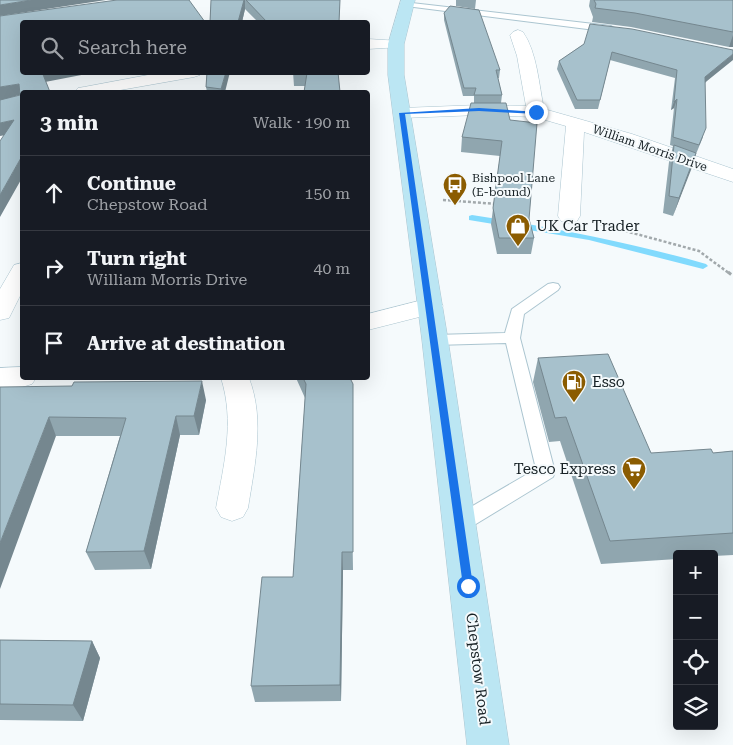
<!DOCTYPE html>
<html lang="en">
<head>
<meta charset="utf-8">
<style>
	body { margin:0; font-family:"Roboto Serif",serif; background:#242831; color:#f1f3f6 }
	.controls { position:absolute; right:15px; bottom:15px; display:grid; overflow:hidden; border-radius:5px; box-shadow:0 5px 20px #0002 }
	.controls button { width:45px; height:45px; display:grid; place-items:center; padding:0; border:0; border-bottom:1px solid #363941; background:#171b24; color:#f1f3f6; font:25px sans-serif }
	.stop { position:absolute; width:15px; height:15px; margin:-11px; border:4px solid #1a73e8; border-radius:50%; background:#fff }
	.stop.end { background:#1a73e8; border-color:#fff; box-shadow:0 1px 5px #0008 }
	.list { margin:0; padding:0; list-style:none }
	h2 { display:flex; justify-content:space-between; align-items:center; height:65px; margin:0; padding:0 20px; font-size:21px }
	h2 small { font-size:16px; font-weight:400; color:#9ea1a6 }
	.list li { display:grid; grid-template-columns:32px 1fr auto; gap:15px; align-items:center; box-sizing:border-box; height:75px; padding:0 20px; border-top:1px solid #363941 }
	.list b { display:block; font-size:19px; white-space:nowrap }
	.list p { margin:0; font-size:16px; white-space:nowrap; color:#9ea1a6 }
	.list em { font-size:16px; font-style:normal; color:#9ea1a6 }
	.icon { flex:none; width:28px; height:28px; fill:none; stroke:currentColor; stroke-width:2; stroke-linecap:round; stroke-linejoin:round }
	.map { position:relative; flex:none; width:733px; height:745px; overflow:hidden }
	.search { position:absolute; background:#171b24; box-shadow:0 5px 20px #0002; left:20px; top:20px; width:350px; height:55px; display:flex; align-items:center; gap:12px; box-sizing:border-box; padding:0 18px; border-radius:5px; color:#9ea1a6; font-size:19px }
	.panel { position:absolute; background:#171b24; box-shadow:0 5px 20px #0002; left:20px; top:90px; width:350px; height:290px; border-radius:5px }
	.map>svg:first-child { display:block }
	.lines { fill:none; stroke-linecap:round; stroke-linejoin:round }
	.stream { fill:#81dafd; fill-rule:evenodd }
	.lane-casing { stroke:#abc5d0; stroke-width:2 }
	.street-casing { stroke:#abc5d0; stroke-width:1 }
	.secondary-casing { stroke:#abc5d0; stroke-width:1 }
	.path-far1 { stroke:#a2a9ac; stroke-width:2.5; stroke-dasharray:3 2; stroke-linecap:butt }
	.path { stroke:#a2a9ac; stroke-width:3; stroke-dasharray:4 2.5; stroke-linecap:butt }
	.lane { fill:#fff; fill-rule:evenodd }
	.street { fill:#fff; fill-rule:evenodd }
	.secondary { fill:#bbe6f3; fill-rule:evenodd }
	.wall { fill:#90a6af }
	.shaded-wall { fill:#75878f }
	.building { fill:#a7c1cc; stroke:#75878f }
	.route { fill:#1a73e8 }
	.labels { text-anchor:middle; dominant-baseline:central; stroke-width:4; stroke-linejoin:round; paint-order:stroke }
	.far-street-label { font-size:12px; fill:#172125; stroke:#f5fafc }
	.far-poi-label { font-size:12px; fill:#172125; stroke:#f5fafc; text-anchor:start }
	.poi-label { font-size:15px; fill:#172125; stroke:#f5fafc; text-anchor:start }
	.street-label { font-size:15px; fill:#172125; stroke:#f5fafc }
</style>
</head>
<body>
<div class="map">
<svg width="733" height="745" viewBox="0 0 733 745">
	<rect width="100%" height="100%" fill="#f5fafc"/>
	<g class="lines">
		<path class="stream" d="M472,215C551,227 629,242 706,264L708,266L703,269L589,240L469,220V216Z"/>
		<defs>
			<path id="lane" d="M403,2L611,26L615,29L611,32L406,6H403Z
				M553,283L558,284L560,287L558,290L524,314L520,338L555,472L553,477L466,530L459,532L452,530L449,524L452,518L536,469L506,343L435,345L430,344L427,340L430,336L435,335L505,333L512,309L548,284Z"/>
			<path id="street" d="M518,30L523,32C537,52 539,85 544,109L632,134L733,169V182L584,132L580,216L577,221L569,223L561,221L558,216L566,126L535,117L479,115L402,118L396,117L393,113L396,109L402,108L479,105L526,106L517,56L510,35L513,32Z
				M368,39L401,41L404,44L401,47L368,49Z
				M164,72H202L200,75L194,77L109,92H75L78,88L84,87Z
				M22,263V292L9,318L0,320V289L14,265Z
				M430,298L439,300L443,306L439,312L368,330V314Z
				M22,367V378H36L32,384L22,387L0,388V368Z
				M221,378H249C265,420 255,464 248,508L243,517L232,521L221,517L216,508C224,464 235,422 221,378Z"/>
			<path id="secondary" d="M401,0H415L404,44V75L448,340L509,745H467L422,340L388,75V44Z"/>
		</defs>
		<use href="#lane" class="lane-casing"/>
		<use href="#street" class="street-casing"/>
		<use href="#secondary" class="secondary-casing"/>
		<path class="path-far1" d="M443,200L497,204
			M596,223L699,251L730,274"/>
		<path class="path" d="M728,272L733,276"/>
		<use href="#lane" class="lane"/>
		<use href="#street" class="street"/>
		<use href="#secondary" class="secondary"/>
	</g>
	<path class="wall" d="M211,0H340L339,22H258L245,9L242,22H210Z
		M456,0H476L475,9L456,6Z
		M590,0H733V47H729L631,27L592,22L593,17L589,6Z
		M444,13L500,70L499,78H498L502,95L501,103L534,238L531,254H497L491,224L500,156L461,152L462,137L474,103V96H463L444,20Z
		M584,44L733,50L705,83L703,137L696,154L673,216L663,213L669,162L673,146L670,145L674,108L671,110L675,78L610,60L598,109H575L557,69L559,61Z
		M207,72L225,92H207L206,87Z
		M293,72H338L305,86H294Z
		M538,358L651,453H713L733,451V555L714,556V554H677V559L601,564L560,441L549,442L533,382Z
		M296,378H350L353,570H343L341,701L255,702L251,686L293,577L305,398Z
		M0,387L206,400L199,435H180L151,569L95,570L86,552L120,436H56Z
		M0,640L92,641L100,658L83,721L0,720Z"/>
	<path class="shaded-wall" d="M31,0H106L0,16V5Z
		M244,0H245V9L242,22H238Z
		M733,35V47H729Z
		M733,54V60L702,85L705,77Z
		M42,72H97L45,82Z
		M226,72H230L225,92H222L221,89Z
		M19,84L22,94L0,101V87Z
		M677,99L674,108L671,110L674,102Z
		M14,120L18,133L0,136V123Z
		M696,153L691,170L673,216L679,198Z
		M22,156V178L0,217V195Z
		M202,381L206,400L199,435L194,416Z
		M176,416L180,435L151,569L144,551Z
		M49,417L56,436L0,589V543Z
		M342,552L343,570L341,701L340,685Z
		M92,641L100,658L83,721L73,705Z"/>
	<path class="building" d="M0,0H31L0,5Z
		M117,0H189L205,22H22V72H42L50,92H22V156L0,195V141L14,120L0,123V100L20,95L19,84L0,87V16Z
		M211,0H244L238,22H210Z
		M246,0H340L339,22H267Z
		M594,0H733V32L635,13L595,8L596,4Z
		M450,6L479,10L500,70H496L502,95H474L476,88H464L444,13Z
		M590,24L632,29L733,50V54L705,77L706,128L699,145L673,137L677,99L674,102L677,70L612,52L600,100H577L559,61L584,44Z
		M207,72H226L221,89L206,87Z
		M293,72H338L340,92H304L307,73L293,74Z
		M471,103H506L510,120L537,123L529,219L534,238H499L493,208L502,141L462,137Z
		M674,145L696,153L679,198L669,196Z
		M608,354L651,453L711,449L713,453L733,451V533L610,541L566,417L555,418L538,358Z
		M303,378H350L353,384V552H342L340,685L251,686L262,577H293L306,384Z
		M202,381L194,416H176L144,551L86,552L126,418L49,417L0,543V387L72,386L74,382Z
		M0,640L92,641L73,705L0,704Z"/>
	<path class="route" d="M479,108L539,112L536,114L479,111L405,114L473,586L468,591L463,586L399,113Z"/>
	<defs>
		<symbol id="bus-pin" viewBox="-11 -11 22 30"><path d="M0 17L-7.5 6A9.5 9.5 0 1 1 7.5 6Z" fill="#8b5c01" stroke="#f5fafc"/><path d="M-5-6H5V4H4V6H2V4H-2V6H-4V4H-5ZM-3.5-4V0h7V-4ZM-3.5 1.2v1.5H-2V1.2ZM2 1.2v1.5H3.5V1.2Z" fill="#fff"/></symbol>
		<symbol id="shop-pin" viewBox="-11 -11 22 30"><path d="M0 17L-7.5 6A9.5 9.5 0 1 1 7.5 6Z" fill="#8b5c01" stroke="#f5fafc"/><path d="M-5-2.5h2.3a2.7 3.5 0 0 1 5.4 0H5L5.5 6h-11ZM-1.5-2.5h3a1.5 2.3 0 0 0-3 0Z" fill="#fff"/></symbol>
		<symbol id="fuel-pin" viewBox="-11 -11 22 30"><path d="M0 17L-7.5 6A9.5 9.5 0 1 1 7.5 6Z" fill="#8b5c01" stroke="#f5fafc"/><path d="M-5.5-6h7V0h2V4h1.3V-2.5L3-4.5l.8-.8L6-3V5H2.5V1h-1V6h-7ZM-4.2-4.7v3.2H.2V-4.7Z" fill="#fff"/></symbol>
		<symbol id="supermarket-pin" viewBox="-11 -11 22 30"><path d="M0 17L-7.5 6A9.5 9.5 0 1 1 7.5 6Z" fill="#8b5c01" stroke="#f5fafc"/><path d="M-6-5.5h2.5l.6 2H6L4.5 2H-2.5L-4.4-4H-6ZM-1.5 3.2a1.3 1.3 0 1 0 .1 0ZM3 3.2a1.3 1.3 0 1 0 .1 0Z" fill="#fff"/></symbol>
	</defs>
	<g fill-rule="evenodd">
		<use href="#bus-pin" x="441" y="171" width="28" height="38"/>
		<use href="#shop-pin" x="504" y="212" width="28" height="38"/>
		<use href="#fuel-pin" x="560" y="368" width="28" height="38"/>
		<use href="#supermarket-pin" x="620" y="455" width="28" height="38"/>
	</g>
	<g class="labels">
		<g class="far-street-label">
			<text transform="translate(650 148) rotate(19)">William Morris Drive</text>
		</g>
		<g class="far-poi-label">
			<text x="472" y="178">Bishpool Lane<tspan x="472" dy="14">(E-bound)</tspan></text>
		</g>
		<g class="poi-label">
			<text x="536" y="226">UK Car Trader</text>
			<text x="592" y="382">Esso</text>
			<text x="616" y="469" text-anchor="end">Tesco Express</text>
		</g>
		<g class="street-label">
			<text transform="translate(478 669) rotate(83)">Chepstow Road</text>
		</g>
	</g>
</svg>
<div class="controls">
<button>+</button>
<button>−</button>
<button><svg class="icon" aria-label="locate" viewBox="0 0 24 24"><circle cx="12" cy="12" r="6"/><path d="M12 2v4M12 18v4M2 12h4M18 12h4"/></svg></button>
<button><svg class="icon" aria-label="layers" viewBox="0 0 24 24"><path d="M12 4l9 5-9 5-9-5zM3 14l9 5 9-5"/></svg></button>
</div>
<div class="stop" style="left:468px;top:586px"></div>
<div class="stop end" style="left:536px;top:112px"></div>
<div class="search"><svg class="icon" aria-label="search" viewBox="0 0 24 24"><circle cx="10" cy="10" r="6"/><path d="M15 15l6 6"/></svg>Search here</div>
<section class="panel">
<h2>3 min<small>Walk · 190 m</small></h2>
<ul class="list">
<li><svg class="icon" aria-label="ahead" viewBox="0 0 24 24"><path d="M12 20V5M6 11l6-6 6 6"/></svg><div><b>Continue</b><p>Chepstow Road</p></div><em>150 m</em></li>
<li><svg class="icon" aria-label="right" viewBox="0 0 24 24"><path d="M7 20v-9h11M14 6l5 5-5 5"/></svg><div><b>Turn right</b><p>William Morris Drive</p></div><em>40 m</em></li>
<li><svg class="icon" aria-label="arrive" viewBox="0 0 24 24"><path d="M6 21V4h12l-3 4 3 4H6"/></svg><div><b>Arrive at destination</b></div></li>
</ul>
</section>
</div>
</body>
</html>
